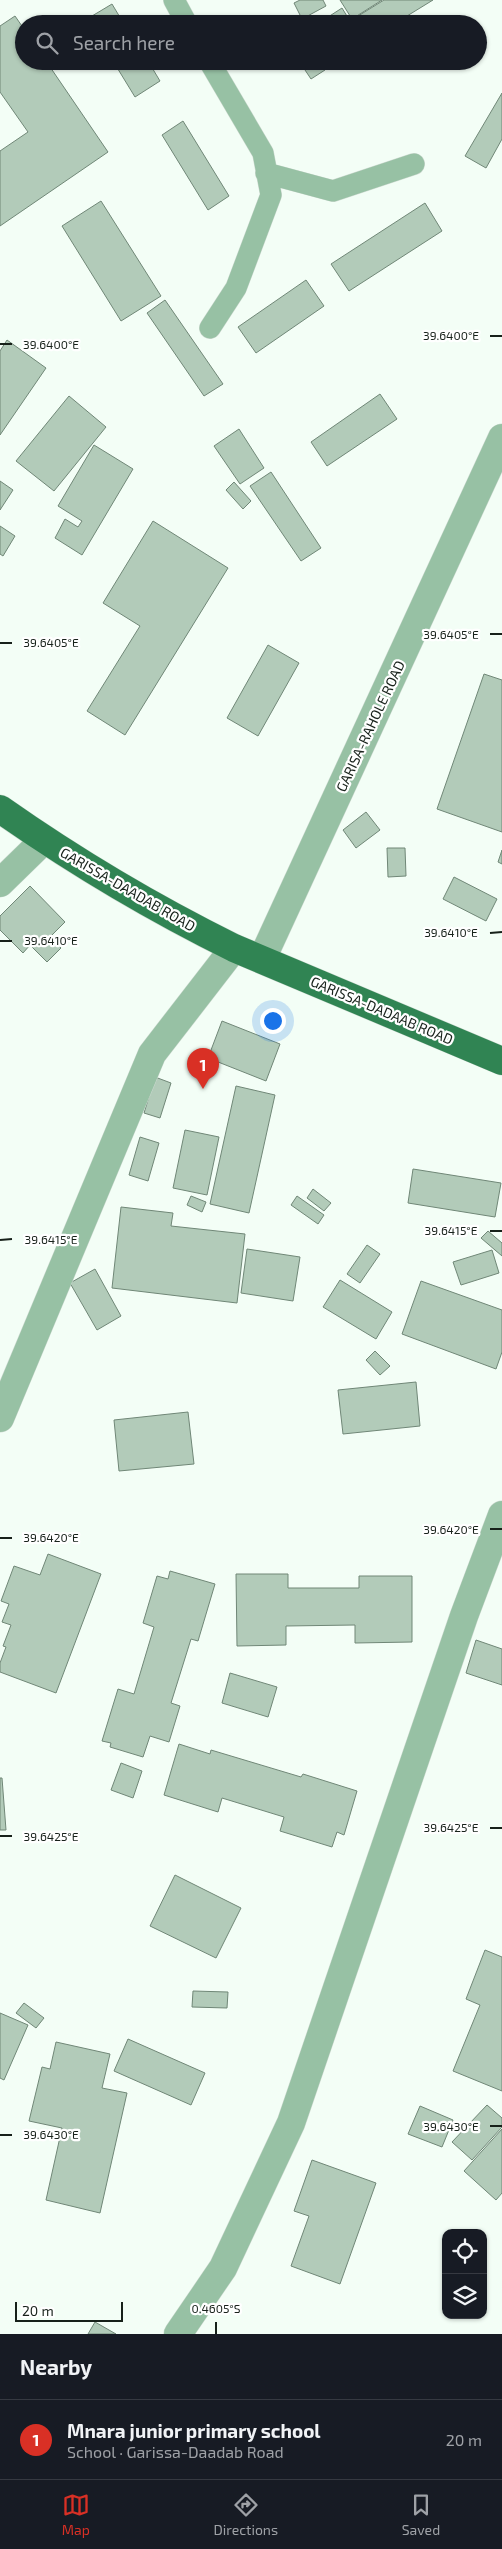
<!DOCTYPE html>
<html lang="en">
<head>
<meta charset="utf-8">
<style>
	body { margin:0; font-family:"Exo 2",sans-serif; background:#20242c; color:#f1f3f6 }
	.controls { position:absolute; right:15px; bottom:15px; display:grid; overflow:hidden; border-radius:10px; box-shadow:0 1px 4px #0004 }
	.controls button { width:45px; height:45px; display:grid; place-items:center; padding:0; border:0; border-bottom:1px solid #363941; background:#171b24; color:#f1f3f6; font:25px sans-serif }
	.scale { position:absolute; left:15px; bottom:12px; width:108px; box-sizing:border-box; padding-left:5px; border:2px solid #17211a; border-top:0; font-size:14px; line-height:18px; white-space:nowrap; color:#17211a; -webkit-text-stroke:4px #fff; paint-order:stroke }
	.you { position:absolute; left:272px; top:1020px; width:18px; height:18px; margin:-12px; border:4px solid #fff; border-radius:50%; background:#1a73e8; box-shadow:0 0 0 8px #1a73e833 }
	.badge { display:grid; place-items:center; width:32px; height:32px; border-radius:50%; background:#d93025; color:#fff; font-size:16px; font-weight:700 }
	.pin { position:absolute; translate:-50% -41px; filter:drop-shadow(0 1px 2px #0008) }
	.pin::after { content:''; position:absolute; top:26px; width:18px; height:15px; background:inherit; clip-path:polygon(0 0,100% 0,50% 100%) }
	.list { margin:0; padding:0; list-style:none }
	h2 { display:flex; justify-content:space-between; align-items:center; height:65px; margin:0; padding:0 20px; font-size:21px }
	h2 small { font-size:16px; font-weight:400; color:#9ea1a6 }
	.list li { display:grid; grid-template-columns:32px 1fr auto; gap:15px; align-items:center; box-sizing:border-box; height:80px; padding:0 20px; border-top:1px solid #363941 }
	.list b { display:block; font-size:19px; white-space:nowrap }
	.list p { margin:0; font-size:16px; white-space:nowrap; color:#9ea1a6 }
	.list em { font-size:16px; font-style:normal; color:#9ea1a6 }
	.icon { flex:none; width:28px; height:28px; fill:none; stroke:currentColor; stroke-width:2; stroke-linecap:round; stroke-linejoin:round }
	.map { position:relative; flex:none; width:502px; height:2334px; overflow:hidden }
	.search { position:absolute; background:#171b24; box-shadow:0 1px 4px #0004; left:15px; right:15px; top:15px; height:55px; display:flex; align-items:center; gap:12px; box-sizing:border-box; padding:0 18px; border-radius:28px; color:#9ea1a6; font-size:19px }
	.sheet { height:145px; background:#171b24 }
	nav { display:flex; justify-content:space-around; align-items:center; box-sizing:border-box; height:70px; border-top:1px solid #363941; background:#171b24; font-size:14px; color:#9ea1a6 }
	nav a { display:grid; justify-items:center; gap:2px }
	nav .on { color:#d93025 }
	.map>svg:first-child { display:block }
	.building { fill:#b2cbb9; stroke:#708777 }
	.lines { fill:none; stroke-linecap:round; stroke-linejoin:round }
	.service-casing { stroke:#d0dbd3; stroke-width:22 }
	.minor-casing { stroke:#d0dbd3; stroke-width:29 }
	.trunk-casing { stroke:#d0dbd3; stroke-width:29 }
	.service { stroke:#97c1a4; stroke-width:21 }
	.minor { stroke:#97c1a4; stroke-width:28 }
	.trunk { stroke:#308453; stroke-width:28 }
	.ticks { fill:none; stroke:#17211a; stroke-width:2 }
	.labels { text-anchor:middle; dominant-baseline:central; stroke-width:4.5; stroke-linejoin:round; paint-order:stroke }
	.street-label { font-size:14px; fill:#17211a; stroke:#fff }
	.ticks-label { font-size:12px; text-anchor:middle; fill:#17211a; stroke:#fff; stroke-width:4.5; stroke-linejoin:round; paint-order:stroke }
</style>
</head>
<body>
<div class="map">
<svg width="502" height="2334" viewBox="0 0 502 2334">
	<rect width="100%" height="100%" fill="#f3fef6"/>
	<path class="building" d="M300,0H323L326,6L302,19L294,3Z
		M340,0H382L352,19Z
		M384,0H433L394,24H328L325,19L342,8L350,21Z
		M112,4L124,24H90L87,19Z
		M15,16L24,29V61H46L108,152L0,226V151L28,132L0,92V26Z
		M113,61H148L160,81L135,97Z
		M299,61H319L325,70L311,79Z
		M502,93V139L486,168L465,156Z
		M183,121L229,196L208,210L162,135Z
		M101,201L161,296L121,321L62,226Z
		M425,203L442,231L349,291L331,264Z
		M306,280L324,306L256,353L238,327Z
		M165,300L223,384L204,396L147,313Z
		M7,340L46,368L0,435V351Z
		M380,394L397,419L327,466L311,442Z
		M69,396L106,427L54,491L16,461Z
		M239,429L264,468L240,484L214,446Z
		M94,445L133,469L82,555L55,538L65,519L78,527L82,521L58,506Z
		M271,472L321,548L301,561L250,486Z
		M0,481L13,490L0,510Z
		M234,482L251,501L243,509L226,490Z
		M153,521L228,568L125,735L87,711L140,626L103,603Z
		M0,526L15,536L3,556L0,554Z
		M268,645L299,663L258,736L227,718Z
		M484,674L502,680V832L437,809Z
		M366,812L380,830L356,848L343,830Z
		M387,848H405L406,876L388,877Z
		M502,850V864L498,862Z
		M454,877L497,899L486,921L443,899Z
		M30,886L65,922L50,937L61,948L47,962L30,945L23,953L0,930V916Z
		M222,1021L280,1044L266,1081L208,1058Z
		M155,1077L171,1083L160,1118L144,1113Z
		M236,1086L275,1095L249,1213L210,1204Z
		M185,1130L219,1137L207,1195L173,1188Z
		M140,1137L159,1143L148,1181L129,1175Z
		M413,1169L501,1183L495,1217L408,1203Z
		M313,1189L331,1203L324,1211L307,1198Z
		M191,1196L206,1202L202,1212L187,1205Z
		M297,1196L324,1215L318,1224L291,1205Z
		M121,1207L173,1213L171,1226L245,1234L237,1303L112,1288Z
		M488,1231L502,1243V1256L481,1238Z
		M367,1245L380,1254L360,1283L347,1274Z
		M247,1249L300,1257L293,1301L241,1293Z
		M492,1250L499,1273L461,1285L453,1262Z
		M95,1269L121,1316L97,1330L70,1283Z
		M340,1280L392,1312L376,1339L323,1307Z
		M421,1281L502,1310V1352L496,1369L402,1334Z
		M375,1351L390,1366L380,1375L366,1360Z
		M416,1382L420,1426L343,1434L338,1390Z
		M188,1412L194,1464L119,1471L114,1420Z
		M48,1554L101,1574L56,1693L0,1672V1663L6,1647L3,1646L11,1625L2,1622L9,1604L1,1601L14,1566L40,1575Z
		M170,1571L215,1584L198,1641L191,1639L171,1703L180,1706L169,1742L150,1736L143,1757L110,1747L111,1743L102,1741L118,1689L134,1694L154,1627L143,1623L157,1576L168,1579Z
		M236,1574H288V1588H359V1576H412V1642L355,1643V1625L286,1626V1645L237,1646Z
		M476,1640L502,1649V1685L466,1673Z
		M230,1673L277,1687L268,1717L222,1703Z
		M179,1744L210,1754L211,1750L301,1777L303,1774L357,1791L344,1835L337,1832L332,1847L280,1831L284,1817L222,1798L218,1812L164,1795Z
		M121,1763L142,1771L133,1798L111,1790Z
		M0,1778H2L6,1830H0Z
		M175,1875L241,1908L216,1958L150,1926Z
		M485,1950L502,1957V2091L453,2071L480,2005L466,1999Z
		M193,1991L228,1992L227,2008L192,2007Z
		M24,2003L44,2018L36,2028L16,2013Z
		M0,2013L28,2025L4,2080L0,2078Z
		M128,2039L205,2073L191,2105L114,2071Z
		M56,2042L110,2054L102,2088L127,2093L100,2213L46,2200L62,2128L29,2121L42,2067L50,2069Z
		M487,2105L502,2118V2127L472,2160L452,2142Z
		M420,2106L453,2120L442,2147L408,2134Z
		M502,2129V2193L496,2200L464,2171Z
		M312,2160L376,2183L340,2284L291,2266L309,2216L294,2211Z
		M95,2322L116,2334H88Z"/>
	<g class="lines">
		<defs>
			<path id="service" d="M174,0L187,24
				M209,61L263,153L271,195L236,288L210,328
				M266,173L333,191L414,164"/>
			<path id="minor" d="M0,883L44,840
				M262,959L502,438
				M0,1418L152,1054L234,948
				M178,2334L223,2268L291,2123L464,1616L502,1515"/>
			<path id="trunk" d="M0,809C74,861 153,908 234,948L502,1061"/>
		</defs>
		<use href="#service" class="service-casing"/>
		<use href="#minor" class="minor-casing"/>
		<use href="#trunk" class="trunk-casing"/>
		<use href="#service" class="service"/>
		<use href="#minor" class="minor"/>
		<use href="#trunk" class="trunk"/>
	</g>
	<path class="ticks" d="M490,336H502M0,344H12M490,634H502M0,643H12M490,933L502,932M0,941H12M490,1231H502M0,1240L12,1239M490,1529H502M0,1538H12M490,1828H502M0,1836H12M490,2126H502M0,2135H12M216,2322V2334"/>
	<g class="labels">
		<g class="street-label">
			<text transform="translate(370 726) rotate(-65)">GARISA-RAHOLE ROAD</text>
			<text transform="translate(128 889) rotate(30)">GARISSA-DAADAB ROAD</text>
			<text transform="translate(382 1010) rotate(23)">GARISSA-DADAAB ROAD</text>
		</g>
	</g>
	<g class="ticks-label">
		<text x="451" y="340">39.6400°E</text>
		<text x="51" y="349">39.6400°E</text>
		<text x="451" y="639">39.6405°E</text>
		<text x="51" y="647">39.6405°E</text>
		<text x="451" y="937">39.6410°E</text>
		<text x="51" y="945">39.6410°E</text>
		<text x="451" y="1235">39.6415°E</text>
		<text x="51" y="1244">39.6415°E</text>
		<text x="451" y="1534">39.6420°E</text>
		<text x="51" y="1542">39.6420°E</text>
		<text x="451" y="1832">39.6425°E</text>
		<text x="51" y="1841">39.6425°E</text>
		<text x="451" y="2131">39.6430°E</text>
		<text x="51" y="2139">39.6430°E</text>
		<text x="216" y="2313">0.4605°S</text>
	</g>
</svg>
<div class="controls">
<button><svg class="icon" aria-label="locate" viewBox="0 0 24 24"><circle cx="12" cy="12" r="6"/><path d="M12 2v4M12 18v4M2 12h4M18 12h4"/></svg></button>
<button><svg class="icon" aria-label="layers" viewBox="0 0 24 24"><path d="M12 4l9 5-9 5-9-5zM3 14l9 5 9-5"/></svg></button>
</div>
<div class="scale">20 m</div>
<div class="you"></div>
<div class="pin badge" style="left:203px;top:1089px">1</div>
<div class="search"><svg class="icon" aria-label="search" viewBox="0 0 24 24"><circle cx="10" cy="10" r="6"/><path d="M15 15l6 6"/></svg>Search here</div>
</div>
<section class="sheet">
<h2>Nearby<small></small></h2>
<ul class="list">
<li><span class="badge">1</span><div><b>Mnara junior primary school</b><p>School · Garissa-Daadab Road</p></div><em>20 m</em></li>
</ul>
</section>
<nav>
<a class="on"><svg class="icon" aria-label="map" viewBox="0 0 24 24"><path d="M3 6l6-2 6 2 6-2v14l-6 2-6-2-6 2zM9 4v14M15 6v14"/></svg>Map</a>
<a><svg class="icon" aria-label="directions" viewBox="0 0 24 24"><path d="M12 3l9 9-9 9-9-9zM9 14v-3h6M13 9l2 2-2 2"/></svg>Directions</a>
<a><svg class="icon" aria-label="saved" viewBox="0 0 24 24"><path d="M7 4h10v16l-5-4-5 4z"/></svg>Saved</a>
</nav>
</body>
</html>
